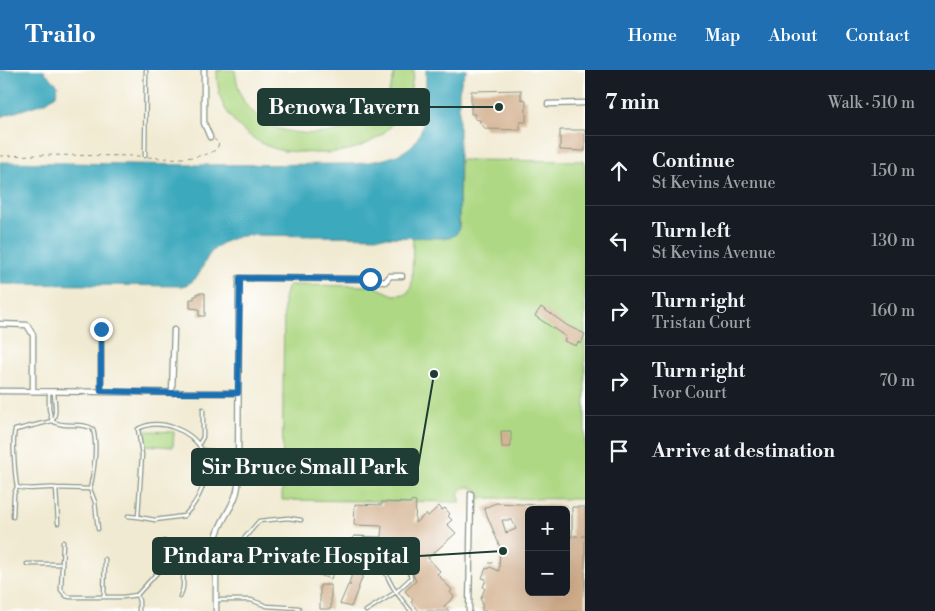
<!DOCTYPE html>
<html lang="en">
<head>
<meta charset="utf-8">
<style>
	body { margin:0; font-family:"Libre Bodoni",serif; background:#20242c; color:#f1f3f6 }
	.controls { position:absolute; right:15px; bottom:15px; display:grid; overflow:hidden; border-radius:8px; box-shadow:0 5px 20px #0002 }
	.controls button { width:45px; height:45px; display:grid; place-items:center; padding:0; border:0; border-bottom:1px solid #363941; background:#171b24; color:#f1f3f6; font:25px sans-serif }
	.stop { position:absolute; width:15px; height:15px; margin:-11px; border:4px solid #1f6fb2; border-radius:50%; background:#fff }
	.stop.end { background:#1f6fb2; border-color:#fff; box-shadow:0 1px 5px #0008 }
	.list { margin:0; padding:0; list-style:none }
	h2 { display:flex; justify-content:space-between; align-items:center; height:65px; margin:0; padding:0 20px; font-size:21px }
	h2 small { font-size:16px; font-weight:400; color:#9ea1a6 }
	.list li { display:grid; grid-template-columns:32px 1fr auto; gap:15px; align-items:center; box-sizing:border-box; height:70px; padding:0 20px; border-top:1px solid #363941 }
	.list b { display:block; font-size:19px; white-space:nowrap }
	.list p { margin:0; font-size:16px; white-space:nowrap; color:#9ea1a6 }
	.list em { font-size:16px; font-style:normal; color:#9ea1a6 }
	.icon { flex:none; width:28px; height:28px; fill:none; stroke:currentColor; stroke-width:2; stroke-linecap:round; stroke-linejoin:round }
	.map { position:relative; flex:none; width:585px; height:541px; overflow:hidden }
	header { display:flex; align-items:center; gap:30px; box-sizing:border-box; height:70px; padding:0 25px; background:#1f6fb2; color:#fff }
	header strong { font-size:24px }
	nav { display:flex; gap:28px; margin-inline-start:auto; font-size:18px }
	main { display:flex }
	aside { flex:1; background:#171b24 }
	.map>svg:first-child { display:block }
	.green { fill:#aed883; stroke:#668a5c }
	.water { fill:#3ea9bd; stroke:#2e7378 }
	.building { fill:#d1ae8b; fill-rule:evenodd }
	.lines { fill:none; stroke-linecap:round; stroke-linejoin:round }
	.service-casing { stroke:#889483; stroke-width:5 }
	.minor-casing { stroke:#889483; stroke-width:7 }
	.path { stroke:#889483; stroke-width:1; stroke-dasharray:4 4; stroke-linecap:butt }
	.service { stroke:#fff; stroke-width:2.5 }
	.minor { stroke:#fff; stroke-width:4.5 }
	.route { stroke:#1f6fb2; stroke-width:6 }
	.leader { fill:none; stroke:#1f3d34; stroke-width:2 }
	.callout-dot { fill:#1f3d34; stroke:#fff; stroke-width:2 }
	.callout { fill:#1f3d34; stroke:#1f3d34; stroke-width:2 }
	.callout-label { font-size:21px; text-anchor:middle; font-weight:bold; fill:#fff }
</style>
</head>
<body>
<header>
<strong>Trailo</strong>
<nav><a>Home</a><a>Map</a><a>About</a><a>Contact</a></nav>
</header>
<main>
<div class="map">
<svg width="585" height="541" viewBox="0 0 585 541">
	<rect width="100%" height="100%" fill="#fff"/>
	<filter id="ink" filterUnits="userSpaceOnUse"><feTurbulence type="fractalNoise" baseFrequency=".02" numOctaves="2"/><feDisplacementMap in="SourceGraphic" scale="10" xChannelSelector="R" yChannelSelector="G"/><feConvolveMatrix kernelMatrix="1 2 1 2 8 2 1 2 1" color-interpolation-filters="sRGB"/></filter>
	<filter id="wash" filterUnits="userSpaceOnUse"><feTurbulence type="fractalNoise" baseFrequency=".0096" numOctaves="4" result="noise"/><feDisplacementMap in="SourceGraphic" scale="20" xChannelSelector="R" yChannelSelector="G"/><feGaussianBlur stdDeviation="1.12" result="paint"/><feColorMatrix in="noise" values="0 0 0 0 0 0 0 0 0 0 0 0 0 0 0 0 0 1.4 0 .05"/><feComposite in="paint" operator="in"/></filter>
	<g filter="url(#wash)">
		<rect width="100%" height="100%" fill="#f1ead2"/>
		<path class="green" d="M217,0H235C237,12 239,26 247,36C253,42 261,50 268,54C293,69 349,66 371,47C385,35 392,18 395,0H414C411,27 401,52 377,68C359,80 335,84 315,83C305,82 294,82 284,81C261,77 238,60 226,40C219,29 217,13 217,0Z
			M460,90L585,91V429L478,428L477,420C469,415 463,416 458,424L461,432L282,430L284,228L288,215L373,216L394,225L406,224L410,219L412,213L413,167L449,168L459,157Z
			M145,361L174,362L173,377L145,375Z"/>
		<path class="water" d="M0,0H43L58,15L56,25L46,32L0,47Z
			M426,0H467L462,9L459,21V157C458,164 454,166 449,168L249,165C232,167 215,173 206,190C199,203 199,210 183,216L0,214V92L196,95L353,94C426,87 426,66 426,0Z"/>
		<g id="blocks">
			<path class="building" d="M521,20V29L526,30V52H520V60L486,59L480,53V50L475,49V44H471V21Z
				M560,60H585V81L560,80Z
				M197,223H205V246H199V239L190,238V229H194V226H197Z
				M541,237L568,256L585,264L581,274L578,272L576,276L564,271L566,267L535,246Z
				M501,361H511V377H502Z
				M411,431L416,432L415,453L426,444L428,446L439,436L442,440L445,438L450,444L448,446L452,450L447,454L456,463L428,488L440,501L437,504L452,520L450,522L454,527L444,536L449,541H419L411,532L413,530L405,521L416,511L413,504L418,501L404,485L408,482L402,475L398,479L391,478L381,466L382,456L354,455L355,434L382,435V432L411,433Z
				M496,433L564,436L563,440H529V522H566V467H572V437H585V541H482V530H480L485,518L483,517L486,509L482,508L486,498L489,499L490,497L499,501L500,477L484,438ZM502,450H512L516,459L506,463Z
				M324,469L334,472L331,483L335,484L332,495L335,496L331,509L321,506L324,494L321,493L324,481L321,480Z
				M353,500L364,503L351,537L340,534L348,515H351L349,514Z
				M320,515H331V539H320Z"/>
		</g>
	</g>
	<g filter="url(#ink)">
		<use href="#blocks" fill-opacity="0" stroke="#889483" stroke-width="1"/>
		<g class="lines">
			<defs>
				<path id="service" d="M145,86L146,0
					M49,321V339L52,351
					M52,351C58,343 54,331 54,321
					M199,374L203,367V339
					M202,380C211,406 202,427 184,446L155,450L138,447L142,385L138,359C159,347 191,360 202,380L237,384
					M205,386L220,387L226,383
					M56,418L90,419C94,401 98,377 93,359C81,351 64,359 52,351L15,360C12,371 15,405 17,417C29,421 43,417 56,418L58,453
					M90,419L95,432L98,459
					M128,446L138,447
					M13,447L14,424L17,417
					M355,468L379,469C387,479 382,489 385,500C390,516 401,529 411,541
					M164,471L166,493
					M63,472L61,520L66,526L70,527H123L137,525L166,493L176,491L200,494L216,493
					M216,479L236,478L259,451L288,448L301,450
					M185,491L197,488H216
					M27,494H62
					M137,525L139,531V541
					M104,526L105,489
					M180,527L183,518L184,491
					M216,530H251L267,536L299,538
					M366,541L396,522L411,508L410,504L398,489L385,498"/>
				<path id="minor" d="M204,0V53L210,67
					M548,34L585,33
					M0,254L27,255L33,265V321
					M0,321L238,323
					M101,321V259
					M172,323L174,260
					M216,541V468C220,449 236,435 238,416L239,208L370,209L385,212L390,206H402
					M469,541L471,424"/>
			</defs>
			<use href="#service" class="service-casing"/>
			<use href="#minor" class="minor-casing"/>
			<path class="path" d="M0,86L37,85L142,86
				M148,87C167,89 202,90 217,79L219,73L214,69
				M566,466H585
				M489,493H499"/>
			<use href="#service" class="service"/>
			<use href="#minor" class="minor"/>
		</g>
	</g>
	<g class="lines" filter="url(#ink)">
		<path class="route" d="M101,259V321L172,323H238L240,208L370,209"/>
	</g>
	<path class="leader" d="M499 37L429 37M434 304L418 397M503 481L419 486"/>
	<g class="callout-dot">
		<circle cx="499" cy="37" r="5"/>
		<circle cx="434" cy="304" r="5"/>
		<circle cx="503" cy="481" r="5"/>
	</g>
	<g class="callout">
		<rect x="258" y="19" width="171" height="36" rx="5"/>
		<rect x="192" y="379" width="226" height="36" rx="5"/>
		<rect x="153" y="468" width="266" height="36" rx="5"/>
	</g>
	<g class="callout-label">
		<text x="344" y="44">Benowa Tavern</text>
		<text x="305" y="404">Sir Bruce Small Park</text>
		<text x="286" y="493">Pindara Private Hospital</text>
	</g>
</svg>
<div class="controls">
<button>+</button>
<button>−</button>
</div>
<div class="stop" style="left:370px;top:209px"></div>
<div class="stop end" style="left:101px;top:259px"></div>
</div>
<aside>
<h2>7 min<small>Walk · 510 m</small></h2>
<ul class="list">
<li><svg class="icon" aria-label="ahead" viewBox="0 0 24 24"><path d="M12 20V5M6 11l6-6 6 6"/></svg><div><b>Continue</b><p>St Kevins Avenue</p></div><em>150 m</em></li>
<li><svg class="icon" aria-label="left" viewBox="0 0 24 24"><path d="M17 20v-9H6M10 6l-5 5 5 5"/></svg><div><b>Turn left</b><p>St Kevins Avenue</p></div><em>130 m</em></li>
<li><svg class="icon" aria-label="right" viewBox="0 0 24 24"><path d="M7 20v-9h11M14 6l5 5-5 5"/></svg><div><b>Turn right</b><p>Tristan Court</p></div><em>160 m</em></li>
<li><svg class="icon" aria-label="right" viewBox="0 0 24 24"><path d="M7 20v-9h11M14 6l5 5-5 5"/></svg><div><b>Turn right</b><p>Ivor Court</p></div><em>70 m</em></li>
<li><svg class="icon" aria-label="arrive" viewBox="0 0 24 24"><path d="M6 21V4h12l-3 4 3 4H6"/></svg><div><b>Arrive at destination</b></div></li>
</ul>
</aside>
</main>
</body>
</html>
